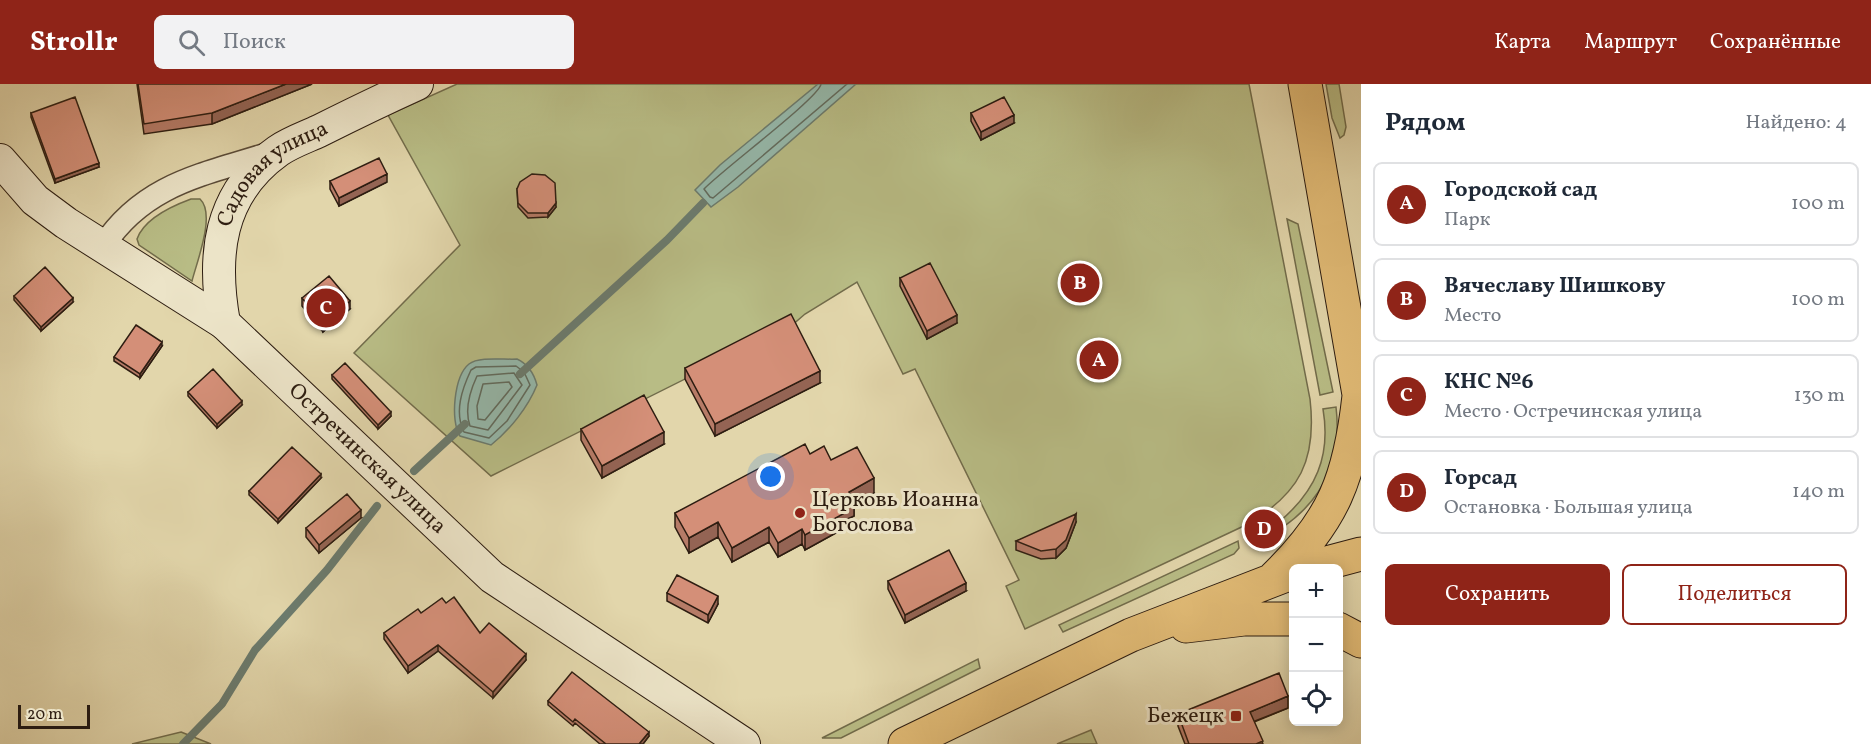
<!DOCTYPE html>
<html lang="ru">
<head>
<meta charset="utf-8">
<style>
	body { margin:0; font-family:Vollkorn,serif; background:#f2f2f3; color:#1f2937 }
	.controls { position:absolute; right:18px; bottom:18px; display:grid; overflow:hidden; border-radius:9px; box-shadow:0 3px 15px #0003 }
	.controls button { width:54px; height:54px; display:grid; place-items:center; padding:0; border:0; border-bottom:2px solid #e0e1e3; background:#fff; color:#1f2937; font:30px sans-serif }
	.scale { position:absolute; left:18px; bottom:15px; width:72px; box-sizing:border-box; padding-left:6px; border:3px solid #2d1d11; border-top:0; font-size:16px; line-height:21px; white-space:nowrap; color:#2d1d11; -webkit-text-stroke:4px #ece4c8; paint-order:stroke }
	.you { position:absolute; left:771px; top:393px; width:21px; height:21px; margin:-15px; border:4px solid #fff; border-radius:50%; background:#1a73e8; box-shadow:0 0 0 9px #1a73e833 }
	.badge { display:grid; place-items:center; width:39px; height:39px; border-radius:50%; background:#8f2418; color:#fff; font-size:20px; font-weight:700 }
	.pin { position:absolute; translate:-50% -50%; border:3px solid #fff; box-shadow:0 2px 6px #0006 }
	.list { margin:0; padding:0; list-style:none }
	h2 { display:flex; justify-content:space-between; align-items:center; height:78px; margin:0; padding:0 24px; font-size:26px }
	h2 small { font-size:20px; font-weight:400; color:#747a83 }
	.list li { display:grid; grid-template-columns:39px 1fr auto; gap:18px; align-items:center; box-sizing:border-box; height:84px; margin:0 12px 12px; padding:0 12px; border:2px solid #e0e1e3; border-radius:9px }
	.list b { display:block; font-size:22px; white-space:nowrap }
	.list p { margin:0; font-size:20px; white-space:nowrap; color:#747a83 }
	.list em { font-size:20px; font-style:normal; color:#747a83 }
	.actions { display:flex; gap:12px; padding:18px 24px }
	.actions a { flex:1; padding:14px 0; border:2px solid #8f2418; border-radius:9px; text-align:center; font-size:21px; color:#8f2418 }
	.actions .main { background:#8f2418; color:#fff }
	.icon { flex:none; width:33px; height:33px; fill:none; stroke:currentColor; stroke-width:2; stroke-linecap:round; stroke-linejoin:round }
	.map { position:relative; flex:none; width:1361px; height:660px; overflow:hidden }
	header { display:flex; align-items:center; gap:36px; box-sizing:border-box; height:84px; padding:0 30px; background:#8f2418; color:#fff }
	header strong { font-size:28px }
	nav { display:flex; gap:33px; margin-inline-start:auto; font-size:21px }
	.search { width:420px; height:54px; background:#f2f2f3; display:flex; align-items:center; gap:15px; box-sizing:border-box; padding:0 21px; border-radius:9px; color:#747a83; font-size:22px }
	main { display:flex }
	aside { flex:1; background:#fff }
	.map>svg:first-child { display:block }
	.green { fill:#b8bc85; stroke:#726c4b; stroke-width:1.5 }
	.water { fill:#95b9ac; stroke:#6b7b6e; stroke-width:1.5 }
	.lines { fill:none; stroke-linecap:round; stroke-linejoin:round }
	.shore { stroke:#616b5e; stroke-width:1.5 }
	.stream { stroke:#6b7b6e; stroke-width:8 }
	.street-casing { stroke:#5a4b38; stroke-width:25 }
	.secondary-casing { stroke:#2d1d11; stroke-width:34 }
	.primary-casing { stroke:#2d1d11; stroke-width:35 }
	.street { stroke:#ece4c8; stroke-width:22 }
	.secondary { stroke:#ece4c8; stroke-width:32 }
	.primary { stroke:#e1bb76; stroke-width:33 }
	.wall { fill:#b67b67; stroke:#2d1d11; stroke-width:1.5 }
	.shaded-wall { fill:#946454; stroke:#2d1d11; stroke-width:1.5 }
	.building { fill:#d48f78; stroke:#2d1d11; stroke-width:1.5 }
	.poi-dot { fill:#8f2418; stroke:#ece4c8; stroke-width:2 }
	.labels { text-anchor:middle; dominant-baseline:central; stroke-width:6; stroke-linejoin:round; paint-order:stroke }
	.street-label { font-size:22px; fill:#2d1d11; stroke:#ece4c8 }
	.poi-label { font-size:22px; fill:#2d1d11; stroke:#ece4c8; text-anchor:start }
</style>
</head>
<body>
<header>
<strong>Strollr</strong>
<div class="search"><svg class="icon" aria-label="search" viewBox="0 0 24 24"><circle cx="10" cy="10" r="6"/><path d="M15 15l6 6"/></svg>Поиск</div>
<nav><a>Карта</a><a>Маршрут</a><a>Сохранённые</a></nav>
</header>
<main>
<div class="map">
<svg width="1361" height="660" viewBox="0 0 1361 660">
	<rect width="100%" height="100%" fill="#e2d6ab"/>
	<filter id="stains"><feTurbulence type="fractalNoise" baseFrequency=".00333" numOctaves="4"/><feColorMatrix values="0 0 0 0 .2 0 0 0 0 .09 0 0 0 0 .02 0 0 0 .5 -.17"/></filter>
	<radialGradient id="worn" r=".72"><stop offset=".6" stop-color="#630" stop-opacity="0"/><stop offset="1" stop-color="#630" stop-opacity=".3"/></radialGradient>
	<path class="green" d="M457,0H1249L1310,315C1317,376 1300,409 1248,440L1025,545L1006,502L1019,496L915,285L903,290L857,198L805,230L791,242L491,392L354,269L460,161L388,31Z
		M1326,0H1339L1346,43L1344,51L1340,54L1332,34Z
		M191,115H200C216,130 197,177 192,197L139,161L137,155C144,135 172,122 191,115Z
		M1287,135L1298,140L1333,308L1320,311Z
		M1336,323C1342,374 1325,414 1283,443L1279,438C1316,407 1331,372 1323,325Z
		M1238,457L1239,464L1234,470L1063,548L1059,541Z
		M978,575L980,584L841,654H822Z
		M1091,646L1097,660H1057Z
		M181,648L211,660H132Z"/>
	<path class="water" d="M818,0H856L738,103L711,123L695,106L720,81Z
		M517,275C528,280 534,290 537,301C528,323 510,346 491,361L460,352C450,337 454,292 469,280C479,272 505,276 517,275Z"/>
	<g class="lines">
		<path class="shore" d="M821,0C820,13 722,86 704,105L710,113L713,114L847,0
			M516,282L524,288L530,301L507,337L489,354L464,348C454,328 462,305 471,286L476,283Z
			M514,289L522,301L488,346L470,342C464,325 470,307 477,292Z
			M509,298L512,303L485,336L478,335L477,322L483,300Z"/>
		<path class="stream" d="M520,290L667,156L703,119
			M414,387L465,340
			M183,660L222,620L255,566L327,486L377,422"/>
		<defs>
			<path id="street" d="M103,162C145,99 203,91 271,69"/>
			<g id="secondary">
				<path id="s1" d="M0,76L35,116L66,139L224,239L492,493L744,660"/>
				<path id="s2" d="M224,239C212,172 218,110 278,67C289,59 306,53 319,47C351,31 384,15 417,0"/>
			</g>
			<path id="primary" d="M1305,0L1361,322
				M1308,484L1361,470
				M1274,494C1334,436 1350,394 1359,312
				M1186,542L1244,535H1294
				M1338,545L1361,557
				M905,660L1131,551L1294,488"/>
		</defs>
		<use href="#street" class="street-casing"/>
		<use href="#secondary" class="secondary-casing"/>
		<use href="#primary" class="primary-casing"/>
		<use href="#street" class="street"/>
		<use href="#secondary" class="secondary"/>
		<use href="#primary" class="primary"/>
	</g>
	<path class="wall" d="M137,0H312L212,40L144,50Z
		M31,29L99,83L55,99L31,33Z
		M971,29L1014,39L981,56L971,37Z
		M330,97L387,98L339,122L330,105Z
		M517,105L556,123L548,133L528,134L518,123Z
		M900,194L957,239L927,255L900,202Z
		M14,212L73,218L41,247L14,216Z
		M302,214L350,225L323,248L302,222Z
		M162,262L140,294L114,277V273Z
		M685,284L820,299L715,352L685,295Z
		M332,291L391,332L378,345L332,295Z
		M188,308L242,321L217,344L188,312Z
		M581,345L664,360L602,394L581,356Z
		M810,370L831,376L874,409L854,420V432L843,437V445L805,466L802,460L778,473L769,458L732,478L718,453L689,469L675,443V429Z
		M321,394L278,439L249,411V407Z
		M361,434L319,469L306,453V444Z
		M1076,438L1066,464L1056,474L1041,475L1016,466V457Z
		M888,497L966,507L905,539L888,505Z
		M667,509L718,520L708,539L667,517Z
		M446,519L480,549L526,576L493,614L438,567L408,589L384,555V549L421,529Z
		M548,617L649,652L643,660H600L575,639L573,642L548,621Z
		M1288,624L1254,638L1263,660H1185L1178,642V630Z"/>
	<path class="shaded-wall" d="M286,0H312L212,40V29Z
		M1014,31V39L981,56V48Z
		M99,79V83L55,99V95Z
		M387,90V98L339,122V114Z
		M556,119V123L548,133V129Z
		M73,214V218L41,247V243Z
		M350,217V225L323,248V239Z
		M957,231V239L927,255V247Z
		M162,258V262L140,294V290Z
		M820,287V299L715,352V340Z
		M242,317V321L217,344V340Z
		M391,328V332L378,345V341Z
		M664,348V360L602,394V382Z
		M321,390V394L278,439V435Z
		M874,394V409L854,420V432L843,437V445L805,466V451L840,425L849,408Z
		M361,426V434L319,469V461Z
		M1076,430V438L1066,464L1056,474V465Z
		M718,438V453L689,469V454Z
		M769,443V458L732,478V464Z
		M802,445V460L778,473V459Z
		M966,499V507L905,539V531Z
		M718,512V520L708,539V531Z
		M438,561V567L408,589V582Z
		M526,570V576L493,614V608Z
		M1288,612V624L1250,639V628Z
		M649,648V652L643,660H639Z"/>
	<path class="building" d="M138,0H286L212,29L144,40Z
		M75,13L99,79L55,95L31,29Z
		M1004,13L1014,31L981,48L971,29Z
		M379,74L387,90L339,114L330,97Z
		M532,90L545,91L555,99L556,119L548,129H528L518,119L517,105L520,98Z
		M930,179L957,231L927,247L900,194Z
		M45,183L73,214L41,243L14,212Z
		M329,192L350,217L323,239L302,214Z
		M791,230L820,287L715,340L685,284Z
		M136,241L162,258L140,290L114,273Z
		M345,279L391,328L378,341L332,291Z
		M213,285L242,317L217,340L188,308Z
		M644,311L664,348L602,382L581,345Z
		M805,360L810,370L824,362L831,376L857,363L874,394L849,408L854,417L840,425L843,430L805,451L802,445L778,459L769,443L732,464L718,438L689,454L675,429Z
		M292,363L321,390L278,435L249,407Z
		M347,410L361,426L319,461L306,444Z
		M1076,430L1066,456L1056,465L1041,467L1016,457Z
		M949,466L966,499L905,531L888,497Z
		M677,491L718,512L708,531L667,509Z
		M454,513L480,549L489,539L526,570L493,608L438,561L408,582L384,549L418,525L421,529L442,514L446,519Z
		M572,588L649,648L639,660H606L575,635L573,638L548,617Z
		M1279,589L1288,612L1250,628L1263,657L1256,660H1189L1178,630Z"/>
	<g class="poi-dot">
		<circle cx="800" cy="429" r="6"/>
		<rect x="1230" y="626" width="12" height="12" rx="3"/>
	</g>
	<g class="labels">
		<g class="street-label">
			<text stroke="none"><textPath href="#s2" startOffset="172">Садовая улица</textPath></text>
			<text stroke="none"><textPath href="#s1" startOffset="476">Остречинская улица</textPath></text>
		</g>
		<g class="poi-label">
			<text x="812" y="416">Церковь Иоанна<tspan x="812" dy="25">Богослова</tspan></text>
			<text x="1224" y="632" text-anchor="end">Бежецк</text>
		</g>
	</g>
	<rect width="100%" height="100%" filter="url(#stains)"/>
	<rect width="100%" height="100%" fill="url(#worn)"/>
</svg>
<div class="controls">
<button>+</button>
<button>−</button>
<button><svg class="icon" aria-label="locate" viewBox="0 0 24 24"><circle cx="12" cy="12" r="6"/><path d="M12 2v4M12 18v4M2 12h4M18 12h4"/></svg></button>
</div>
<div class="scale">20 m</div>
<div class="you"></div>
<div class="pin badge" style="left:1099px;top:276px">A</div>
<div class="pin badge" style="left:1080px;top:199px">B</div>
<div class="pin badge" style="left:326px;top:224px">C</div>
<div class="pin badge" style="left:1264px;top:445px">D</div>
</div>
<aside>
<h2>Рядом<small>Найдено: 4</small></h2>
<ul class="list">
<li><span class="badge">A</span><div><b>Городской сад</b><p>Парк</p></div><em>100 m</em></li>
<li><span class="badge">B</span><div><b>Вячеславу Шишкову</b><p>Место</p></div><em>100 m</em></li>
<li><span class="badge">C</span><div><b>КНС №6</b><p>Место · Остречинская улица</p></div><em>130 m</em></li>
<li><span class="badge">D</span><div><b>Горсад</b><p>Остановка · Большая улица</p></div><em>140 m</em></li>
</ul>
<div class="actions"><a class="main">Сохранить</a><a>Поделиться</a></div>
</aside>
</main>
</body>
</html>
